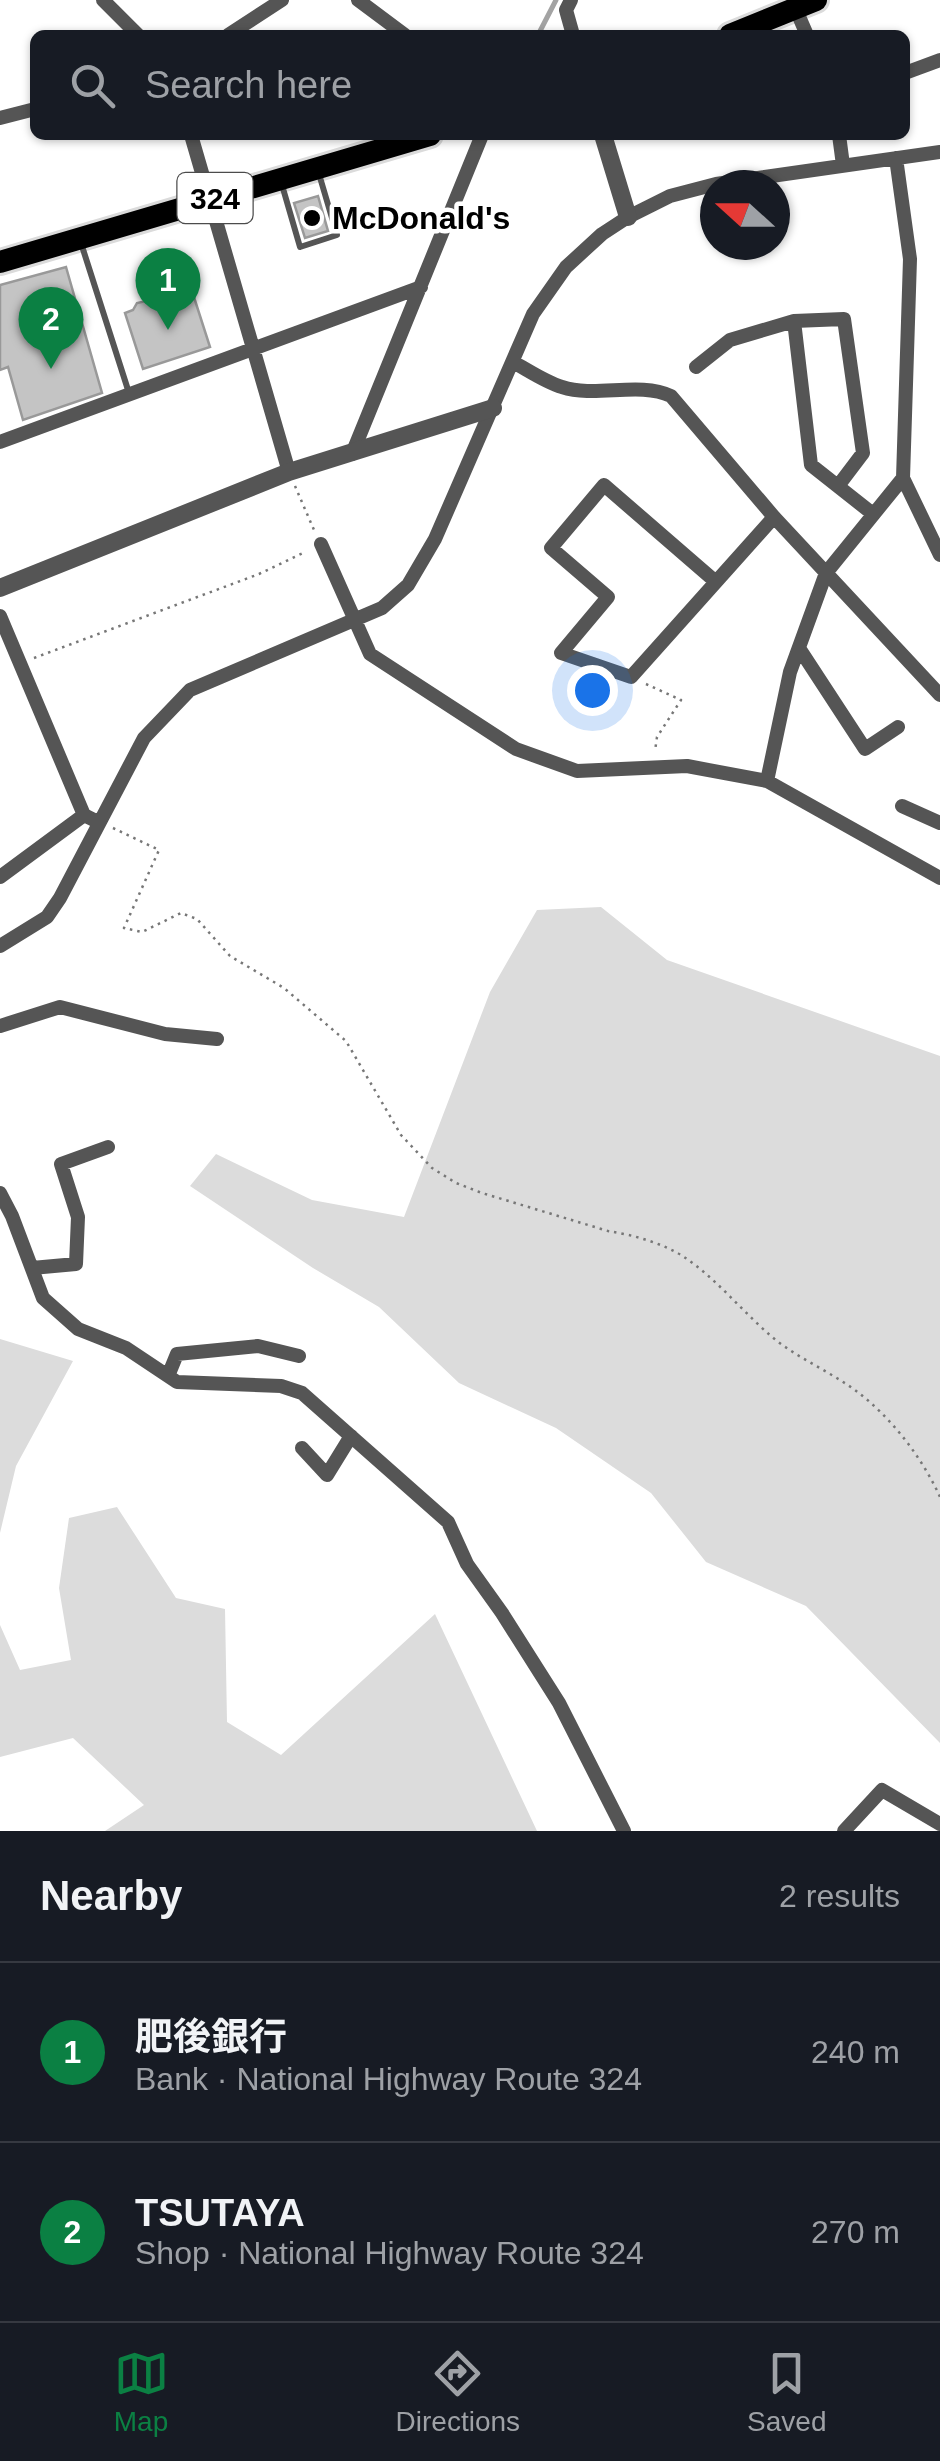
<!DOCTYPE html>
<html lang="en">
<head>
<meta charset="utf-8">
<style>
	body { margin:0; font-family:Helvetica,"Noto Sans JP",sans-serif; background:#242831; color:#f1f3f6 }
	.compass { position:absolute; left:700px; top:170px; width:90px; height:90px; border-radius:50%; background:#171b24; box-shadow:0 2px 8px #0004; rotate:291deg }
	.you { position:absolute; left:592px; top:690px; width:35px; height:35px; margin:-25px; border:8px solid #fff; border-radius:50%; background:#1a73e8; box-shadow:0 0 0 15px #1a73e833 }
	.badge { display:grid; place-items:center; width:65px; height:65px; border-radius:50%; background:#0b8043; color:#fff; font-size:32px; font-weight:700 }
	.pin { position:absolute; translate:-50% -82px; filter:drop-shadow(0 2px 5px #0008) }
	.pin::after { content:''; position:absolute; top:52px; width:35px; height:30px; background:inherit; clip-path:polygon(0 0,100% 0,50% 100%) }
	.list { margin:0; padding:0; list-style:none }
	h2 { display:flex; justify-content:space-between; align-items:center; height:130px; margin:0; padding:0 40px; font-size:42px }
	h2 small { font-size:32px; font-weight:400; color:#9ea1a6 }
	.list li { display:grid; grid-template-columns:65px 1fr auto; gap:30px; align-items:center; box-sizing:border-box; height:180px; padding:0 40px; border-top:2px solid #363941 }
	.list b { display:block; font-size:38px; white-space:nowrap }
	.list p { margin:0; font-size:32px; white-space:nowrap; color:#9ea1a6 }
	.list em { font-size:32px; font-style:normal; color:#9ea1a6 }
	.icon { flex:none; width:55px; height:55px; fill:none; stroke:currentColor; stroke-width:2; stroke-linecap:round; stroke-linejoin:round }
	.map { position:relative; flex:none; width:940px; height:1831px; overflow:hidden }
	.search { position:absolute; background:#171b24; box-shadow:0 2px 8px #0004; left:30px; right:30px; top:30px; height:110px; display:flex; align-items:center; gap:25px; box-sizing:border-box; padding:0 35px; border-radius:15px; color:#9ea1a6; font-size:38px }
	.sheet { height:490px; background:#171b24 }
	nav { display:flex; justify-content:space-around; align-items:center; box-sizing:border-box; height:140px; border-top:2px solid #363941; background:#171b24; font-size:28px; color:#9ea1a6 }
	nav a { display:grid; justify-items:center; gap:5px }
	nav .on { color:#0b8043 }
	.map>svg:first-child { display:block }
	.green { fill:#dcdcdc }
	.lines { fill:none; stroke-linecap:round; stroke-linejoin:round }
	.stream { stroke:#a3a3a3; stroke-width:5 }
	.building { fill:#c4c4c4; stroke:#999; stroke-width:2.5 }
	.trunk-casing { stroke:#dbdbdb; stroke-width:28 }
	.path { stroke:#777; stroke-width:2.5; stroke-dasharray:2.5 5; stroke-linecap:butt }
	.service { stroke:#555; stroke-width:6 }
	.minor { stroke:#555; stroke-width:14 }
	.tertiary { stroke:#555; stroke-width:18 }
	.trunk { stroke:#000; stroke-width:22 }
	.poi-dot { fill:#000; stroke:#fff; stroke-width:4 }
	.labels { text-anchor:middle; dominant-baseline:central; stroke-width:9; stroke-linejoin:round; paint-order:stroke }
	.shield { fill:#fff; stroke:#4c4c4c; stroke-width:2.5 }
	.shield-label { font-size:30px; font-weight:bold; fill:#000 }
	.poi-label { font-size:32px; font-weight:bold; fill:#000; stroke:#fff; text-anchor:start }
</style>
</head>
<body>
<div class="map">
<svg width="940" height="1831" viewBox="0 0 940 1831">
	<rect width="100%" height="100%" fill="#fff"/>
	<path class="green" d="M601,907L667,960L940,1056V1743L806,1606L706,1562L651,1493L556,1428L459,1383L379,1307L313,1268L190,1186L216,1154L312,1200L404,1217L490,992L537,910Z
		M0,1339L73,1361L16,1466L0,1533Z
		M117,1507L176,1598L225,1609L227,1722L281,1755L435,1614L537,1831H105L144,1805L73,1738L0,1757V1625L20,1670L71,1660L59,1588L69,1518Z"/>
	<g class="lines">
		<path class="stream" d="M538,35L556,0"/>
	</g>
	<path class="building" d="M318,196L328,231L305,238L294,203Z
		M66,267L102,393L23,420L8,367L0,370V285Z
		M192,291L210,347L143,369L125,313L133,310L137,303Z"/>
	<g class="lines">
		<defs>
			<path id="trunk" d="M730,35L816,0
				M0,262L430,135"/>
		</defs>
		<use href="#trunk" class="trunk-casing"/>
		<path class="path" d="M295,486L314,530
			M34,658L259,574L305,552
			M646,684L681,700L657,737L655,751
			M113,828L159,850L124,928L142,932L181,913L197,919L230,956L284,988L346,1041L401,1135L432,1168L456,1183L482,1193L608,1231C634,1235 666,1244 687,1259C720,1282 746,1316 777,1341C802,1360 830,1372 855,1390C890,1416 922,1457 940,1497"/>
		<path class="service" d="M282,185L300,247L337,235L319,174
			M81,243L129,393"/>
		<path class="minor" d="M103,0L138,35
			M358,0L405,35
			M571,0L566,10L573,35
			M794,5L807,35
			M228,35L282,0
			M905,73L940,60
			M0,118L35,109
			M191,135L289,472
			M839,135L843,165
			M794,321L811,465L873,514
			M513,362C528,370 545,382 562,387C596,398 639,381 671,396L774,517L940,695
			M696,367L730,340L794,321L844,319L863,453L838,486
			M0,442L421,287
			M352,454L482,135
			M903,478L940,555
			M321,544L370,654L516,749L577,771L687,766L767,781L940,878
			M716,582L604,485L551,548L608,597L561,653L631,677L774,517
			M0,616L84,815L98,822
			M799,648L865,749L898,727
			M767,781L790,672L826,573L903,478L910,259L896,158
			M902,806L940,823
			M0,877L84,815
			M0,946L47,917L60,898L144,738L190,690L382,608L408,585L435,539L533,314L566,267L602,234L628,217L670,196L716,184L940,152
			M0,1026L60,1007L165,1034L217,1039
			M0,1193L12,1216L43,1298L78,1329L126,1348L177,1382L281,1386L302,1393L448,1522L467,1564L502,1613L559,1703L624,1831
			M32,1268L76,1264L78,1217L61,1164L108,1147
			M168,1376L177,1354L258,1346L299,1356
			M302,1448L327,1475L351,1436
			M844,1831L882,1790L940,1824"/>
		<path class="tertiary" d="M603,135L628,217
			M0,588L289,472L493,408"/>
		<use href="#trunk" class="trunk"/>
	</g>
	<circle class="poi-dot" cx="312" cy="218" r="10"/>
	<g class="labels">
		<rect class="shield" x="177.5" y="173" width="75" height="50" rx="8"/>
		<g class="shield-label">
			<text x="215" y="198">324</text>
		</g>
		<g class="poi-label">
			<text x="332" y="218">McDonald's</text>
		</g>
	</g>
</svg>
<svg class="compass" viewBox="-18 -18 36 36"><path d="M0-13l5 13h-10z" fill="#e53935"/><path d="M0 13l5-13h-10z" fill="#9ea1a6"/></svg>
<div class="you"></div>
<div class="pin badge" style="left:168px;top:330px">1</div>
<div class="pin badge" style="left:51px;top:369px">2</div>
<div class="search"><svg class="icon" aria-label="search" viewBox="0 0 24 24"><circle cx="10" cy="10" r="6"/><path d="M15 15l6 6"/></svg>Search here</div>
</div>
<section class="sheet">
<h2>Nearby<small>2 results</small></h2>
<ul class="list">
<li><span class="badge">1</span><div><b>肥後銀行</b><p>Bank · National Highway Route 324</p></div><em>240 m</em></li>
<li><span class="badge">2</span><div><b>TSUTAYA</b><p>Shop · National Highway Route 324</p></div><em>270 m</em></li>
</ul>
</section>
<nav>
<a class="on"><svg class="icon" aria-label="map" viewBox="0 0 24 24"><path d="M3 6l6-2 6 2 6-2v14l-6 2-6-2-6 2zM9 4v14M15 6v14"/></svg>Map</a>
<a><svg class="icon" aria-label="directions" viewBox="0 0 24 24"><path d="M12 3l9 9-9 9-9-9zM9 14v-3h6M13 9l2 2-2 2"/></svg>Directions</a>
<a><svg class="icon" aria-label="saved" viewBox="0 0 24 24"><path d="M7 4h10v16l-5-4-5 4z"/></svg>Saved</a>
</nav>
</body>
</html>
